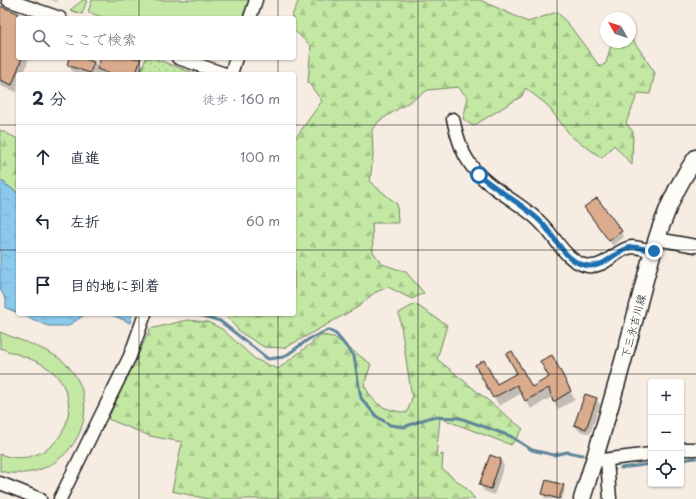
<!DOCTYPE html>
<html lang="ja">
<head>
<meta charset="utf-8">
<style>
	body { margin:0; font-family:"Playpen Sans","Klee One",sans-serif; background:#f6f6f7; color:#1f2937 }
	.controls { position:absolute; right:12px; bottom:12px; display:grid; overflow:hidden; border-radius:4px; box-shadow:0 1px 3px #0004 }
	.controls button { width:36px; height:36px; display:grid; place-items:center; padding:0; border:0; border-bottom:1px solid #e0e1e3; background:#fff; color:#1f2937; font:20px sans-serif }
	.compass { position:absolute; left:600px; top:12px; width:36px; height:36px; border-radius:50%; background:#fff; box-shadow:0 1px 3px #0004; rotate:309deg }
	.stop { position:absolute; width:12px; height:12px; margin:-9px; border:3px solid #1f6fb2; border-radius:50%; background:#fff }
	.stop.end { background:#1f6fb2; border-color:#fff; box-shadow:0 1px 4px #0008 }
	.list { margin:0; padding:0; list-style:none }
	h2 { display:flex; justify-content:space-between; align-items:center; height:52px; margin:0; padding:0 16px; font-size:17px }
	h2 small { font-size:13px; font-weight:400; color:#747a83 }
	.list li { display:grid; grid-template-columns:26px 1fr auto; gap:12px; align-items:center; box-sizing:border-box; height:64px; padding:0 16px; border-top:1px solid #e0e1e3 }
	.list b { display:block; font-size:15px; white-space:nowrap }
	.list em { font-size:13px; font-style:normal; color:#747a83 }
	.icon { flex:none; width:22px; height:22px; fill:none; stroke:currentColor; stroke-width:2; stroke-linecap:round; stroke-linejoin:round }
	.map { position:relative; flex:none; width:696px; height:499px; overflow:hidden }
	.search { position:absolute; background:#fff; box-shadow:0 1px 3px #0004; left:16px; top:16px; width:280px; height:44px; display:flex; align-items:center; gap:10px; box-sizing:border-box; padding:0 14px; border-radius:4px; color:#747a83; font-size:15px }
	.panel { position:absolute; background:#fff; box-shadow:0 1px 3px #0004; left:16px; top:72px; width:280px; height:244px; border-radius:4px }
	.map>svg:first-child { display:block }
	.green { fill:#c3e8a3; stroke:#708260 }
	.forest { fill:url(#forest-firs); stroke:#708260 }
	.park { fill:url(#park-dots); stroke:#708260 }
	.water { fill:url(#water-ripples); stroke:#5e8498 }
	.shadow { fill:#0003 }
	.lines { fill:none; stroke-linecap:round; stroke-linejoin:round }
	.stream { stroke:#5e8498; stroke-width:3 }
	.building { fill:#dbab8d; stroke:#1c1c1c }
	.minor-casing { stroke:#1c1c1c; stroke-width:15 }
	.major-casing { stroke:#1c1c1c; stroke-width:19 }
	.minor { stroke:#fdfcf7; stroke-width:12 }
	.major { stroke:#fdfcf7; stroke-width:16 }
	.route { stroke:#1f6fb2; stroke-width:5 }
	.grid { fill:none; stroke:#1c1c1c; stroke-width:1; stroke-opacity:0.55 }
	.labels { text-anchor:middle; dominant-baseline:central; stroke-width:3; stroke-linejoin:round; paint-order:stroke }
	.street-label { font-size:11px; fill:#1c1c1c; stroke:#fdfcf7 }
</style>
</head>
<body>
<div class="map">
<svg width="696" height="499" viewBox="0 0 696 499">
	<defs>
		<pattern id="forest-firs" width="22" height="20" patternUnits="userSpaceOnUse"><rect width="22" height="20" fill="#c3e8a3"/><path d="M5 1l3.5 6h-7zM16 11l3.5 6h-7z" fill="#a7c68c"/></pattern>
		<pattern id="park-dots" width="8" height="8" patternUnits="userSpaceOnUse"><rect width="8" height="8" fill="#c3e8a3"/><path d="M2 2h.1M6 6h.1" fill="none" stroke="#a7c68c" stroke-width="1.8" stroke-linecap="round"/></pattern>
		<pattern id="water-ripples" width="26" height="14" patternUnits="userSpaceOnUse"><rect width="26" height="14" fill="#8ac9eb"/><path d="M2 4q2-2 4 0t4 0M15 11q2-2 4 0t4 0" fill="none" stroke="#76acc9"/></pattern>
	</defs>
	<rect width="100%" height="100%" fill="#f6ece2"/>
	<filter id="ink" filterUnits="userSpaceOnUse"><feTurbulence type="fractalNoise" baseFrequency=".025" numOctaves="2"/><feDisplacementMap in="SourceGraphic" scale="8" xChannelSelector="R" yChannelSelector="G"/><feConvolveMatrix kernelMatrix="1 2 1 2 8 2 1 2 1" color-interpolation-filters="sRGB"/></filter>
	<g filter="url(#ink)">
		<path class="green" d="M83,0H87L82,14L70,10Z
			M92,0H249L242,18H105L88,12Z
			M0,332C20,341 54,350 68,366C112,416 62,487 0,471V454C50,473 91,414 55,374C42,360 17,355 0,348Z"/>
		<path class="forest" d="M299,0H480L528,22L557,12L570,26L600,67L606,63L612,42H630V39L633,40L655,73L650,94L638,93L626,123L633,132L632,165L614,145L602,158L572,137L546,104L525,88L522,96L473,126L463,119L468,98L458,87L428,90L379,121L372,130L373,156L370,182L397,204L398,223H372L373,252L382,264L406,272L424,293L412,299L388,287L374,293L358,307L285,348L264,347L240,332L226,316L215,314H294V140L322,101L308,82L311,46L294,30V18H291Z
			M0,130L18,139V193L0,180Z
			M415,304L447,325L437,359L523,429L511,445L440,418L436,457L443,454L442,469L466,488L475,499H208L172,491L182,442L150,436L108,419L150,329L187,320L208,322L222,329L255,359L278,369L322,335L334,337L371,364L364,385C376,407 383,409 407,413L412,398L399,313Z"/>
		<path class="park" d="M146,58H153L196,74H140Z"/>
		<path class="water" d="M0,180L18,193V313L6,308V300L0,289Z
			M20,314H86L68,326H48Z
			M110,314H132L130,323Z"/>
		<path class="shadow" d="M28,0H37L36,3Z
			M50,0H57V2Z
			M0,7L30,18H18V58H29L24,74H18L17,92L0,86Z
			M70,58H79L100,65L102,58H134L140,60L144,66L141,74H79L72,71L68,65Z
			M585,208L621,231L624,237L613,246Z
			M556,364L575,400L558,409L552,397L531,409L522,393L499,406L477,365L497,385L518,374L532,388L551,378Z
			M596,399L600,405L590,434L579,431L575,425Z
			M501,460L504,466L494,495L484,491L480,485Z
			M563,486L565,490L562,499H549L545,498L543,494Z"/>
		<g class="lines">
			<path class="stream" d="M197,314L220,321L268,359L284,357L309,339L328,330L336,334L354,356L361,398L376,416L390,425L404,427L431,417L460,418L510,436L532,450L554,455L567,452L583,455
				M681,460L696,458
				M621,468L651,464"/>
		</g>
		<path class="building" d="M0,6L18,13V58H22L12,85L0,80Z
			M69,58H82L94,62L90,73L67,65Z
			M101,58H141L136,74H111L97,69Z
			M597,198L622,231L609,241L584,207Z
			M512,351L532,387L549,377L540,361L552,355L571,391L553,402L549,388L525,401L517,385L493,398L475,365L484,360L497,384L517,373L506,354Z
			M585,394L597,398L586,429L574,425Z
			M490,455L501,459L491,489L479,485Z
			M546,480L564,485L559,499L542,494Z"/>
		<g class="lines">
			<defs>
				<path id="minor" d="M8,0L60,18
					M250,18L256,0
					M178,58L225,74
					M231,74L236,58
					M453,119C456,132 460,148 467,159C484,189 520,200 542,224C557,239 566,262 588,266C606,268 616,249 632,247C639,247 647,250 653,251
					M657,239L696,246
					M681,449H696
					M607,460L610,499
					M594,461L651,454
					M0,483L40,499
					M60,499L130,356L145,314"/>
				<path id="major" d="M582,499C599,445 615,391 630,336C647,276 658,210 696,158"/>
			</defs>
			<use href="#minor" class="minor-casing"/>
			<use href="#major" class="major-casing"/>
			<use href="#minor" class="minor"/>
			<use href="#major" class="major"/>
		</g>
	</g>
	<g class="lines" filter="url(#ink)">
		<path class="route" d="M479,175C499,192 523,204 542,223C556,238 567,266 591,266C607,266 617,249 632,247C639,247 647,250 654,251"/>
	</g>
	<path class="grid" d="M139,0V18M278,0V18M418,0V499M557,0V499M139,58V74M278,58V74M0,125H18M294,125H696M0,250H18M294,250H696M139,314V499M278,314V499M0,374H696"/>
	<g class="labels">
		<g class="street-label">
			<text transform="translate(633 326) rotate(-75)">下三永吉川線</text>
		</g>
	</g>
</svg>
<div class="controls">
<button>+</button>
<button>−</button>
<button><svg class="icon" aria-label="locate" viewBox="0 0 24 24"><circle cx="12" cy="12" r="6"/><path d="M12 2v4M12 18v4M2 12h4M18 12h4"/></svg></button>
</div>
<svg class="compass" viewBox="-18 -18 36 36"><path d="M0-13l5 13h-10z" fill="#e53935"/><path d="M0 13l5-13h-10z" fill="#747a83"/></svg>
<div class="stop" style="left:479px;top:175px"></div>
<div class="stop end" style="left:654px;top:251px"></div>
<div class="search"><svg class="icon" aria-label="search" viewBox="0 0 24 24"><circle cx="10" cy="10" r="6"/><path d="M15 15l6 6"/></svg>ここで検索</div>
<section class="panel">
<h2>2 分<small>徒歩 · 160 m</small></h2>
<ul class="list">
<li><svg class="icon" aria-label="ahead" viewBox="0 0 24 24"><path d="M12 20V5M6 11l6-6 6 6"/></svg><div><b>直進</b></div><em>100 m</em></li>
<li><svg class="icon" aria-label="left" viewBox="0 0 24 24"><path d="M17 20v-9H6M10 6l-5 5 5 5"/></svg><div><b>左折</b></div><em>60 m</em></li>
<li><svg class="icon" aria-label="arrive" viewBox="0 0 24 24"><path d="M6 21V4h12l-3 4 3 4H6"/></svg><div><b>目的地に到着</b></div></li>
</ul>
</section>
</div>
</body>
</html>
